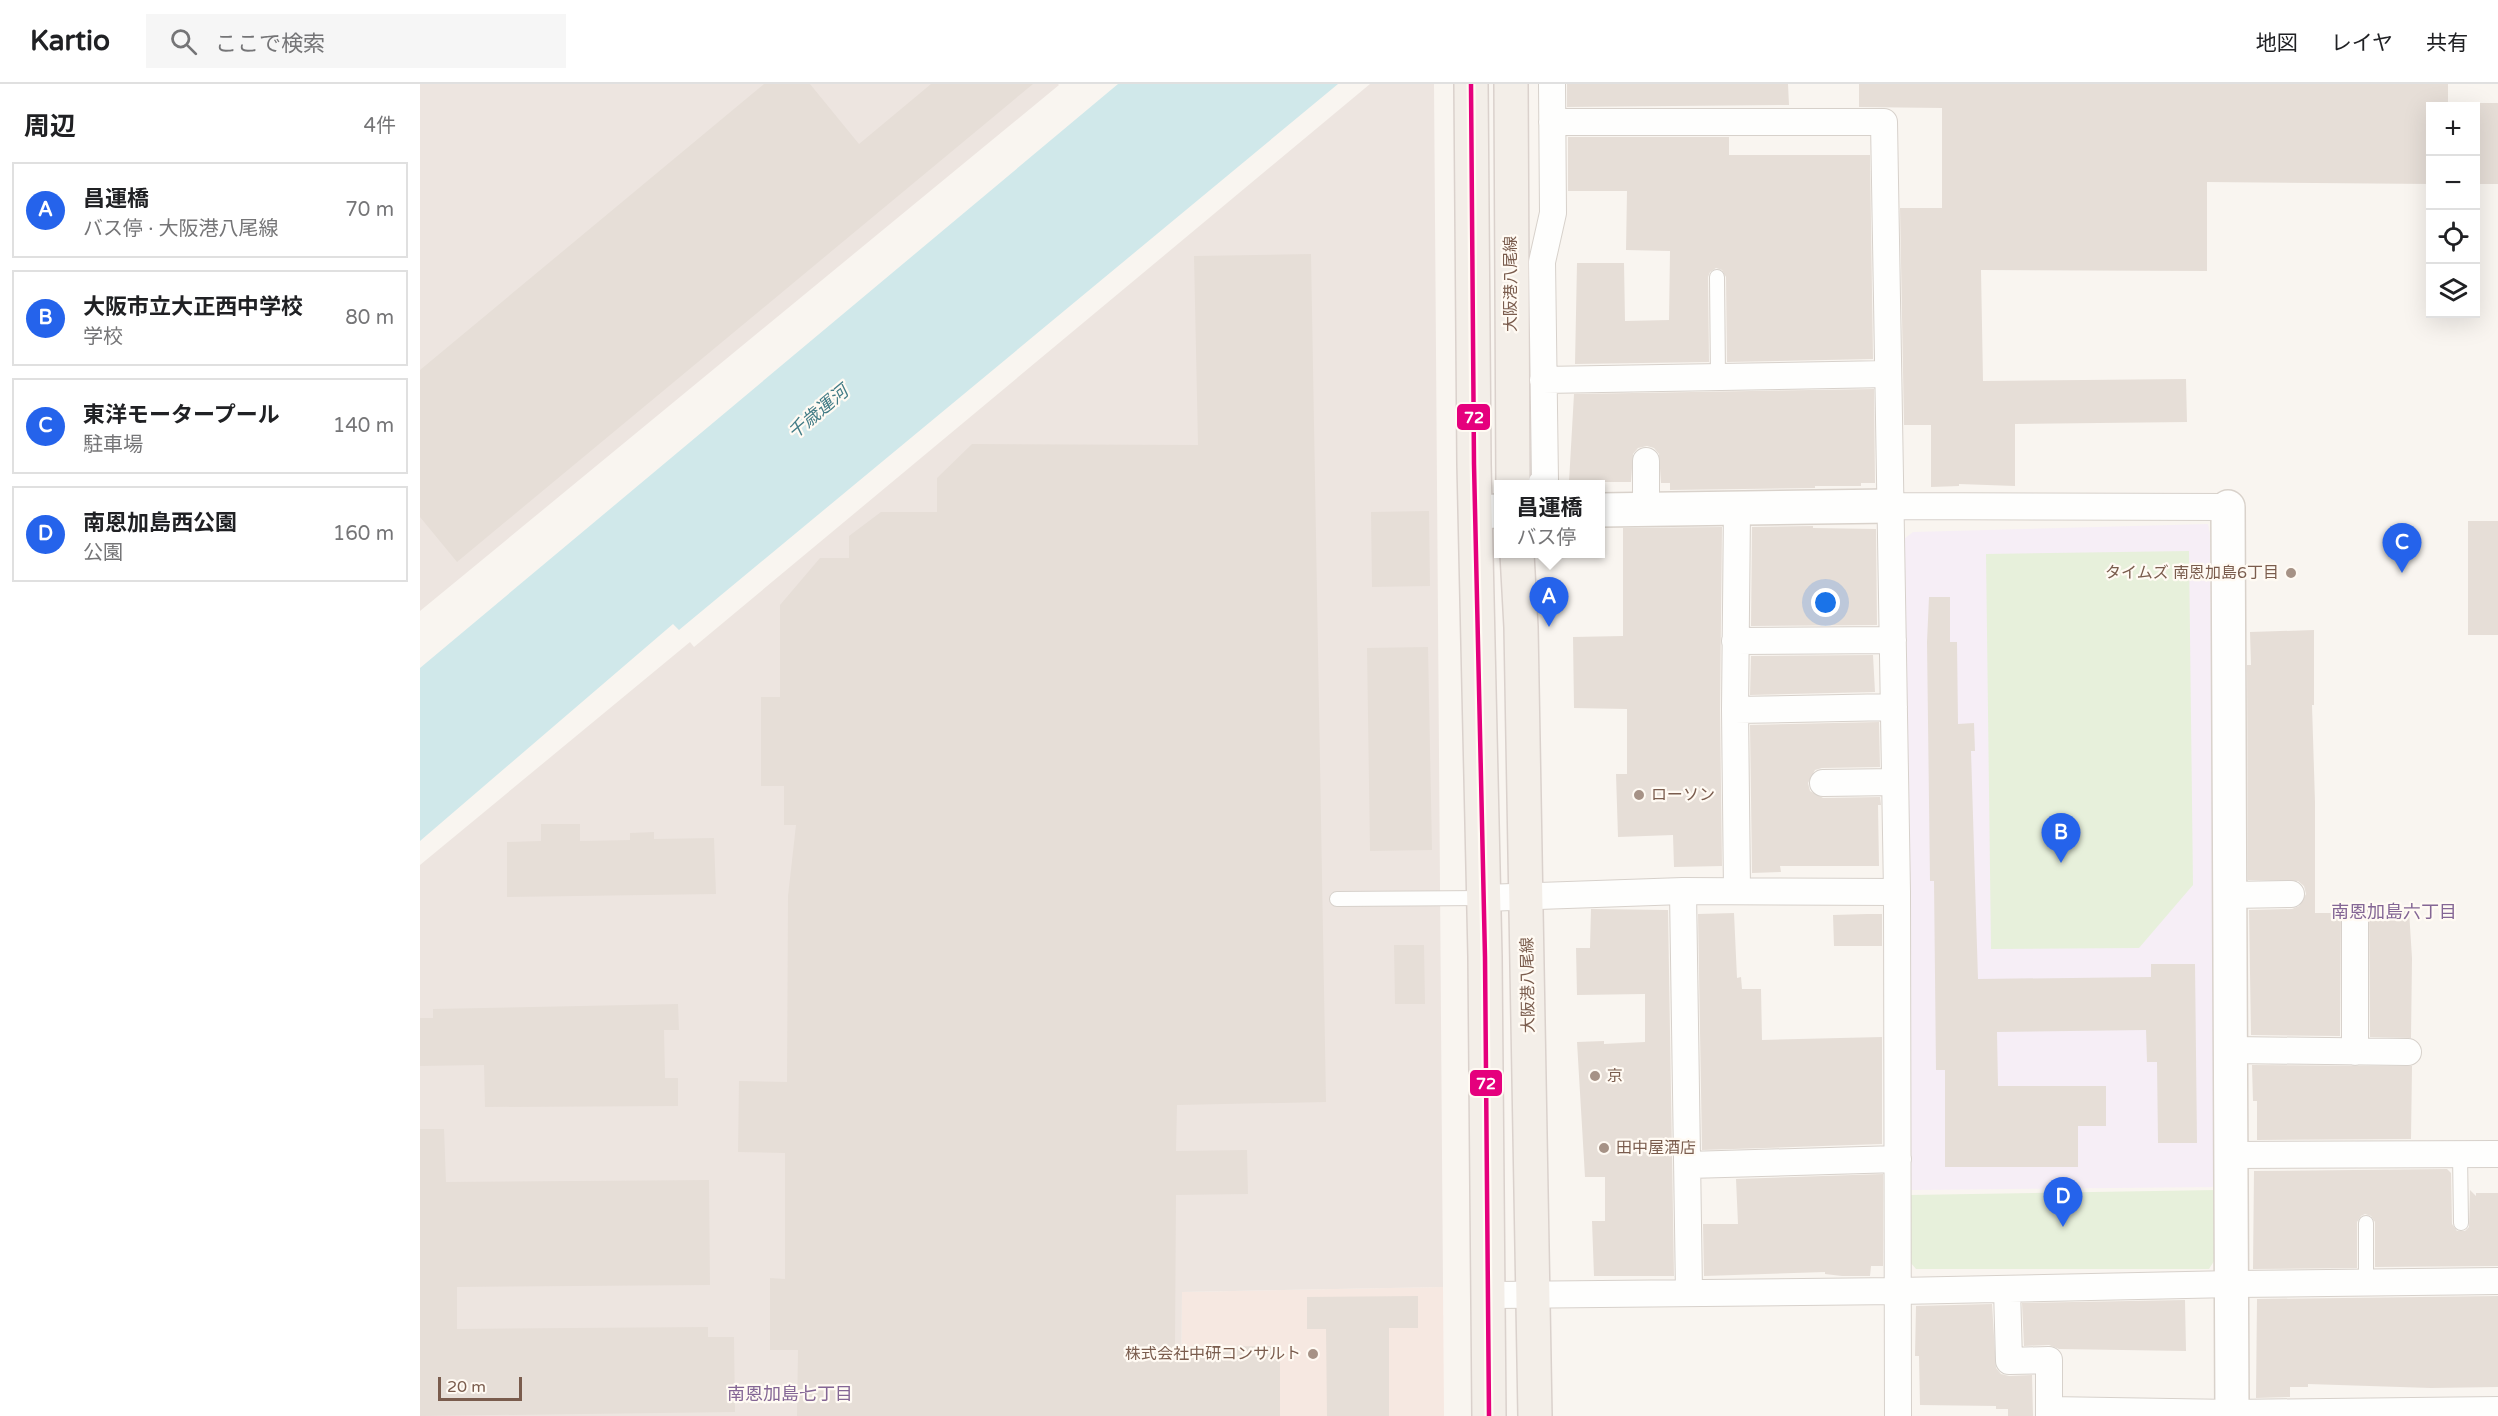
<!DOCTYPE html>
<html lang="ja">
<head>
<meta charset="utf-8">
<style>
	body { margin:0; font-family:"Varela Round","Noto Sans JP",sans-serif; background:#f6f6f6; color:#202124 }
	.controls { position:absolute; right:18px; top:18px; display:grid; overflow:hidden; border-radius:0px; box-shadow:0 6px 24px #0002 }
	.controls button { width:54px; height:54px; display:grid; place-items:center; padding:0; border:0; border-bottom:2px solid #e0e0e0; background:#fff; color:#202124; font:30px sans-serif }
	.scale { position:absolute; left:18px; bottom:15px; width:84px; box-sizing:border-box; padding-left:6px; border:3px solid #7a5c4d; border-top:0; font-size:16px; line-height:21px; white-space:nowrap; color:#7a5c4d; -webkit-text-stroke:4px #fffaf3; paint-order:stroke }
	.you { position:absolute; left:1406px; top:519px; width:21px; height:21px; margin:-15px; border:4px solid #fff; border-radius:50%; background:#1a73e8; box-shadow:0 0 0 9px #1a73e833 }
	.badge { display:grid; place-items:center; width:39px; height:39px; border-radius:50%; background:#2563eb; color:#fff; font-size:20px; font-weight:700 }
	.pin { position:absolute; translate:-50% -50px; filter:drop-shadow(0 2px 3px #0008) }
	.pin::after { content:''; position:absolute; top:32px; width:21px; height:18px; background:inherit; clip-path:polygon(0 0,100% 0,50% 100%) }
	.popup { position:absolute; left:1074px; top:396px; width:111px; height:78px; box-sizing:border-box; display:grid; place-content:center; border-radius:0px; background:#fff; filter:drop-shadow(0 2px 4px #0005); font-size:20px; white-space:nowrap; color:#757577 }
	.popup b { font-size:22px; color:#202124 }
	.popup::after { content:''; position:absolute; left:50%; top:100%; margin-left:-12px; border:12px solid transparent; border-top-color:#fff }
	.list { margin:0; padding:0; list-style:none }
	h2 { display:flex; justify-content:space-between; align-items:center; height:78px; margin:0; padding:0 24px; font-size:26px }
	h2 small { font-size:20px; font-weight:400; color:#757577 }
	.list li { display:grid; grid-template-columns:39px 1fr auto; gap:18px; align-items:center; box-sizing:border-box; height:96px; margin:0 12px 12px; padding:0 12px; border:2px solid #e0e0e0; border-radius:0px }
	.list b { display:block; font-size:22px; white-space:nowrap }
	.list p { margin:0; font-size:20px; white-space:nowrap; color:#757577 }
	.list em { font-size:20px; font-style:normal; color:#757577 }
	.icon { flex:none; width:33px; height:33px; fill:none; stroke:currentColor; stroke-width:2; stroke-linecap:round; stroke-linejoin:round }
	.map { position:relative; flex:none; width:2078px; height:1332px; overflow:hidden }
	header { display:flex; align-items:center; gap:36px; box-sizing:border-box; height:84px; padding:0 30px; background:#fff; border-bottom:2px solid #e0e0e0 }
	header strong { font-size:28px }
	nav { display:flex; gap:33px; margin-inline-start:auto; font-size:21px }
	.search { width:420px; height:54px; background:#f6f6f6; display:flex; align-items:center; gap:15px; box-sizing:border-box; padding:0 21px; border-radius:0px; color:#757577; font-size:22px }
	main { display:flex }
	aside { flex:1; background:#fff }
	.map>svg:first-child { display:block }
	.commercial { fill:#f6e8e1 }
	.industrial { fill:#ede5e0 }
	.education { fill:#f6eef6 }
	.green { fill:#e7f0db }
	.water { fill:#d0e8ea }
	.building { fill:#e6ded7 }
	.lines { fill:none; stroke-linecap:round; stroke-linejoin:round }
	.lane-casing { stroke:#d7d1cb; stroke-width:16 }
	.street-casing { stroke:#d7d1cb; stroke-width:28 }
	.secondary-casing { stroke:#d9d2cb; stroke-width:36 }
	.primary-casing { stroke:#dad1cc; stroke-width:36 }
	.lane { stroke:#fefefd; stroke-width:14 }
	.street { stroke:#fefefd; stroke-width:26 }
	.secondary { stroke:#fefefd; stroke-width:33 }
	.primary { stroke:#f3eee8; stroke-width:33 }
	.bus-1-casing { stroke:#fffaf3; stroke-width:9 }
	.bus-1 { stroke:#e5007d; stroke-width:4.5 }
	.poi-dot { fill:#a69286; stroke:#fffaf3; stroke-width:2 }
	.labels { text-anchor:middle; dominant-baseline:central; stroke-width:4.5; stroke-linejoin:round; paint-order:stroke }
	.street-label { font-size:16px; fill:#7a5c4d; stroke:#fffaf3 }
	.poi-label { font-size:16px; fill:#7a5c4d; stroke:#fffaf3; text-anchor:start }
	.water-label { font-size:18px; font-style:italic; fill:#437c86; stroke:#fffaf3 }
	.neighbourhood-label { font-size:18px; fill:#846695; stroke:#fffaf3 }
	.line-badge { stroke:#fffaf3; stroke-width:2 }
	.badge-label { font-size:16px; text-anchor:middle; font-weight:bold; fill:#fff }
</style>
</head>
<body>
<header>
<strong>Kartio</strong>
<div class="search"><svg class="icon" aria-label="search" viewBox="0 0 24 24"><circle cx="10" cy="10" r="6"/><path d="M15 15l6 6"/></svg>ここで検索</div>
<nav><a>地図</a><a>レイヤ</a><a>共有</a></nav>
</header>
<main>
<aside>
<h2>周辺<small>4件</small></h2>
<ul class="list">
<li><span class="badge">A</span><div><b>昌運橋</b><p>バス停 · 大阪港八尾線</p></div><em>70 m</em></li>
<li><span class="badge">B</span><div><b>大阪市立大正西中学校</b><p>学校</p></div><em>80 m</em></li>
<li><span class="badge">C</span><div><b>東洋モータープール</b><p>駐車場</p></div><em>140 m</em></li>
<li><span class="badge">D</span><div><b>南恩加島西公園</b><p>公園</p></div><em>160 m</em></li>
</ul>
</aside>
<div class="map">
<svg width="2078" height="1332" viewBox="0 0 2078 1332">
	<rect width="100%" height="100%" fill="#f9f5f0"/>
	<path class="commercial" d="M1023,1203L1024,1332H761L762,1208Z"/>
	<path class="industrial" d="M0,0H638L639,1L0,527Z
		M950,0H1014L1023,1203L762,1208L761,1332H0V781L270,558L274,563Z"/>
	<path class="education" d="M1788,440L1790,450L1797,1103L1491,1106L1484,455L1493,448Z"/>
	<path class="green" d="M1769,467L1773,801L1719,864L1571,865L1566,470Z
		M1796,1106V1174L1789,1185H1496L1490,1178V1111Z"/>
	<path class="water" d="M698,0H918L259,546L253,540L0,757V584Z"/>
	<path class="building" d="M344,0H390L439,60L511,0H613L37,478L0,433V286Z
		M1147,0H1368L1369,21L1147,23Z
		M1439,0H2028V22H2010V100L1787,98V187L1561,186L1563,297L1766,295L1767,338L1595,340V402L1539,400V402L1511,403V341H1484L1480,124H1522V24L1439,23Z
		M2055,19H2078V100H2055Z
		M1148,53H1309V71H1450L1453,275L1307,278L1306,193L1302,186L1296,184L1290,188L1288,193L1289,278L1155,280L1157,179H1204L1205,237L1249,236L1250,167L1206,166L1207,107H1148Z
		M891,170L906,1018L757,1021L756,1067L827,1066L828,1110L756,1111L755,1263L860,1262V1332H377L378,1266H350V1194L365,1195V1069L318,1068L319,997L367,998L368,812L376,741H364V702H341V613H360V521L400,474H429V452L461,428H517V394L552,360L778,361L774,172Z
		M1454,305L1455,399H1441V402H1395V404L1250,406V399H1241L1239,370L1234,364L1227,362L1218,364L1213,370L1211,398H1149L1154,310Z
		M1009,427L1010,502L952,503L951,428Z
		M2048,437H2078V551H2048Z
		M1393,442V444L1456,445L1457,541L1331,542L1332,443Z
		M1302,443L1300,626L1302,782L1254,783L1253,751L1198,753L1196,690H1207V625L1154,624L1153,553L1203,552V444Z
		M1509,513H1530V558H1537L1538,640L1554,639L1555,667H1551L1558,895L1731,893V880H1775L1777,1059H1738L1737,978H1727L1726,946L1577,948L1578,1002H1686V1042H1658V1083H1525V986H1516L1514,797H1510L1507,558Z
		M1894,546V621H1892L1895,718V829H1921L1920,952L1831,951L1829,826L1872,825L1879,822L1886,810L1884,802L1878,797L1828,796L1827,581H1831L1830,548Z
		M1008,563L1012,766L950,767L947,564Z
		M1453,571L1455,608L1330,611L1331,572Z
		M1459,638L1460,683L1402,684L1395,686L1388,699L1390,707L1403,714L1460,713L1461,721H1458L1459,782H1360L1361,788L1332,789L1330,641Z
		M121,740H160V757L210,756V749L234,748V755L294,754L296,810L87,813V758L121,757Z
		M1171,825L1248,826L1254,1192H1174L1172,1137H1185V1093H1165L1157,958L1184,957V960L1225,958V910L1157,911L1156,864H1170Z
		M1989,827L1992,874L1991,954L1950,953L1949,829Z
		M1314,829L1317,894L1321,893L1322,905H1341L1342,956L1462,953V1060L1282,1066L1278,830Z
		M1447,830H1462V862H1414L1413,831Z
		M974,861H1004L1005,920H975Z
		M258,920L259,946H244L245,994H258V1022L65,1023L64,981L0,982V934H13V925Z
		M1832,981L1992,982L1991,1055L1837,1056V1017H1833Z
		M0,1045H24L26,1098L289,1096L290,1201L37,1203V1245L288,1243V1253H314L315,1328L0,1332Z
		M2027,1085L2031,1089L2032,1140L2037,1147H2045L2049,1143L2050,1106L2056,1112V1109H2078V1182L1955,1183V1138L1951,1132L1945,1130L1941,1132L1937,1138V1184L1833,1185L1834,1087Z
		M1463,1090V1182H1451L1450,1192H1422L1405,1190V1188L1284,1192L1283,1140H1318L1316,1095Z
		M998,1212V1244H969V1332H907L906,1245H887V1213Z
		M2078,1212V1303L2011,1304L1888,1300V1303H1870V1313L1836,1314L1837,1215Z
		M1765,1216L1766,1267L1639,1265L1629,1261L1604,1262L1602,1219Z
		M1572,1220L1576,1284L1581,1290L1589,1292L1612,1291L1613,1332H1588V1325H1576V1322L1500,1321L1499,1272H1495L1496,1222Z"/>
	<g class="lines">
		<defs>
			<path id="lane" d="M1297,193L1298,293
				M917,815L1064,814
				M2040,1070L2041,1139
				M1946,1139V1199"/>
			<path id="street" d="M1132,38H1464L1477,808L1478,1332
				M1123,296L1468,290
				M1226,377V426
				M1121,400L1125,397L1122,178L1133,129L1132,0
				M1470,422L1808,423
				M1317,424L1315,626L1317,807
				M1315,557L1473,556
				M1315,626L1474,623
				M1403,699L1475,698
				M1263,807L1269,1208
				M1810,811L1871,810
				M1064,814L1263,807L1477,808
				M1811,966L1988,968
				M1935,968V832
				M1811,1071L2078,1070
				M1268,1081L1478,1075
				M1587,1205L1589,1277L1629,1276V1332
				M1068,1211L1478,1207L1813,1200L2078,1197
				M1629,1326L1812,1329L2078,1326"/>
			<path id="secondary" d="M1808,423L1812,1332
				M1180,426L1470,422
				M1056,428L1078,427"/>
			<path id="primary" d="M1051,0L1054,380L1065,873L1069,1332
				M1091,0L1093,400
				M1097,470L1101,543L1115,1332"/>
		</defs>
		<use href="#lane" class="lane-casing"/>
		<use href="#street" class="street-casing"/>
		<use href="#secondary" class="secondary-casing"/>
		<use href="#primary" class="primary-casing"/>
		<use href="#lane" class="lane"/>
		<use href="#street" class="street"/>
		<use href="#secondary" class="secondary"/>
		<use href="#primary" class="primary"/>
		<defs>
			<path id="bus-1" d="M1051,0L1054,380L1065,873L1069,1332"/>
		</defs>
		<use href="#bus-1" class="bus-1-casing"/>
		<use href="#bus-1" class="bus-1"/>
	</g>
	<g class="poi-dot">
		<circle cx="1871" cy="489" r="6"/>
		<circle cx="1219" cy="711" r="6"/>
		<circle cx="1175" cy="992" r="6"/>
		<circle cx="1184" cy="1064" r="6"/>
		<circle cx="893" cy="1270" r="6"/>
	</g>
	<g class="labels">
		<g class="street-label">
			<text transform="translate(1091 200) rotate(-90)">大阪港八尾線</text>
			<text transform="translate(1108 901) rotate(-91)">大阪港八尾線</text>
		</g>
		<g class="poi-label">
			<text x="1859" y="489" text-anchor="end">タイムズ 南恩加島6丁目</text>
			<text x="1231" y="711">ローソン</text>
			<text x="1187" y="992">京</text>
			<text x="1196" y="1064">田中屋酒店</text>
			<text x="881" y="1270" text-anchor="end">株式会社中研コンサルト</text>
		</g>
		<g class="water-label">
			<text transform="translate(398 328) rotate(-40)">千歳運河</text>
		</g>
		<g class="neighbourhood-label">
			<text x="1974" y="828">南恩加島六丁目</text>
			<text x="370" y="1310">南恩加島七丁目</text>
		</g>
	</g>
	<g class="line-badge">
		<rect x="1036" y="319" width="35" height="28" rx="6" fill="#e5007d"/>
		<rect x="1049" y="985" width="34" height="28" rx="6" fill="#e5007d"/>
	</g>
	<g class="badge-label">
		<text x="1054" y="339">72</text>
		<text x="1066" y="1005">72</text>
	</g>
</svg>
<div class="controls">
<button>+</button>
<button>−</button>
<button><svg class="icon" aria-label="locate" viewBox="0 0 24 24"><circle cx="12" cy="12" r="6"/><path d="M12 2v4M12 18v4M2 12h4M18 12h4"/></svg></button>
<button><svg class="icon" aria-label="layers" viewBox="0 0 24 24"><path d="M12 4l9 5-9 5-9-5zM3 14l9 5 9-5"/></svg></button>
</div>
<div class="scale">20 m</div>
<div class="you"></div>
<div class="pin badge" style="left:1129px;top:543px">A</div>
<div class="popup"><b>昌運橋</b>バス停</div>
<div class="pin badge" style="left:1641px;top:779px">B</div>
<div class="pin badge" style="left:1982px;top:489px">C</div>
<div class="pin badge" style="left:1643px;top:1143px">D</div>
</div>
</main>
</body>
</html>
